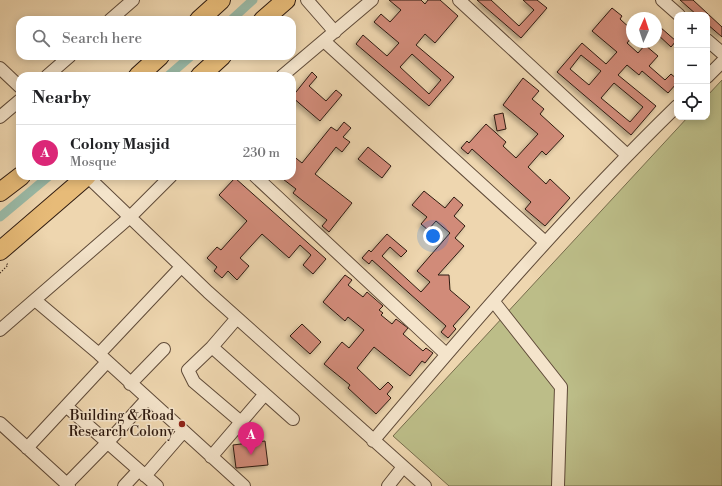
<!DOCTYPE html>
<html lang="en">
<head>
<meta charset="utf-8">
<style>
	body { margin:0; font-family:"Libre Bodoni",serif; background:#f6f6f6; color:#202124 }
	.controls { position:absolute; right:12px; top:12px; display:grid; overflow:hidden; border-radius:8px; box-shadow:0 2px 10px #0003 }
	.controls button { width:36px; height:36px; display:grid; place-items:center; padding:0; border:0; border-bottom:1px solid #e0e0e0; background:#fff; color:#202124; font:20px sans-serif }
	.compass { position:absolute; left:626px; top:12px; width:36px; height:36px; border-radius:50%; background:#fff; box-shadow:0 2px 10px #0003; rotate:3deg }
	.you { position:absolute; left:433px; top:236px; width:14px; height:14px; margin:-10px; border:3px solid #fff; border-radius:50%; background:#1a73e8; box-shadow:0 0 0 6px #1a73e833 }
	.badge { display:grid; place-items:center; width:26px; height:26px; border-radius:50%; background:#db2777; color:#fff; font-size:13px; font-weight:700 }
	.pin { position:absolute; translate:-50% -33px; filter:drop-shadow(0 1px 2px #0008) }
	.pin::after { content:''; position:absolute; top:21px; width:14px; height:12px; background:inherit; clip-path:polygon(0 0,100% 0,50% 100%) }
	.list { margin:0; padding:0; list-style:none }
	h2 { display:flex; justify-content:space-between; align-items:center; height:52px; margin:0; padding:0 16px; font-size:17px }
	h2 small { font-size:13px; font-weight:400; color:#757577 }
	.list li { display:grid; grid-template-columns:26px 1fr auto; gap:12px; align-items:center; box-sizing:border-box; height:56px; padding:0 16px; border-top:1px solid #e0e0e0 }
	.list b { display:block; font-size:15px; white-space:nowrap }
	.list p { margin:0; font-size:13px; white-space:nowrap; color:#757577 }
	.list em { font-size:13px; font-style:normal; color:#757577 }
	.icon { flex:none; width:22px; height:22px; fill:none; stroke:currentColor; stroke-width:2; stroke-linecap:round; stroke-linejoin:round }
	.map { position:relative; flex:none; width:722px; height:486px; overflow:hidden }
	.search { position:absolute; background:#fff; box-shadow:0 2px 10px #0003; left:16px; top:16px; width:280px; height:44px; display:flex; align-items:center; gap:10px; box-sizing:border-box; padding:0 14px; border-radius:12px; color:#757577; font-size:15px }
	.panel { position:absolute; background:#fff; box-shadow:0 2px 10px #0003; left:16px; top:72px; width:280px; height:108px; border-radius:12px }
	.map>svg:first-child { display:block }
	.green { fill:#bcbd88; stroke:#766c4c }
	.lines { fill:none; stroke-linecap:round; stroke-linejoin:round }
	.canal { stroke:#9abaa7; stroke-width:9 }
	.building { fill:#d18b79; stroke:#2f1b10; fill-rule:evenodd; filter:url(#shadow) }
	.minor-casing { stroke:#5f4a38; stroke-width:14 }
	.highway-casing { stroke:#2f1b10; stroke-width:20 }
	.path { stroke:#2f1b10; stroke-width:1.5; stroke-dasharray:1 2; stroke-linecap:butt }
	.minor { stroke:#f4e4cb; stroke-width:12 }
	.highway { stroke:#e7bb78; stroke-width:18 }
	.poi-dot { fill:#8f2418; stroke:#f4e4cb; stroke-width:1.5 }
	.labels { text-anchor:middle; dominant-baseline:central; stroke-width:3; stroke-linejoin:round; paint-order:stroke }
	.poi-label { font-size:14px; fill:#2f1b10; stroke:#f4e4cb; text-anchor:end }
</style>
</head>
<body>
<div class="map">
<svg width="722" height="486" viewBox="0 0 722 486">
	<defs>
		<filter id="shadow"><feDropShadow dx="-2.5" dy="2.5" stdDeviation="2" flood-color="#0004"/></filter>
	</defs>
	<rect width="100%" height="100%" fill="#eed6af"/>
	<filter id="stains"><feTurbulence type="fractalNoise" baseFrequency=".005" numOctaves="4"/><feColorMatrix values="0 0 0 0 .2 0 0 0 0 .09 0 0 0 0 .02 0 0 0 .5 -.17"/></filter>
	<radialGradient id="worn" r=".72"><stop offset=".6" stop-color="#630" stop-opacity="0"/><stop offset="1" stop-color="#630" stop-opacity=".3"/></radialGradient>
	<path class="green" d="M722,80V486H449L393,436L688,117H707V96Z"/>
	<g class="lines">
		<path class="canal" d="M231,20L253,0
			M168,76L191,56
			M0,217L49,176"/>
	</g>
	<path class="building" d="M389,0H421L425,4L428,0H440L458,16L435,43L425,34L416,45L454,77L429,106L356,44L363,35L387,56L399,43L374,22L381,14L390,22L401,10ZM412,54L441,80L429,94L400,67Z
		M477,0H491L519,26L534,10L523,0H537L547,8L521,38Z
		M680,0H693L722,27V37L707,24V15H697Z
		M612,8L622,16L620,19L632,30V37L627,43L638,53L645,45L658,56L649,66L665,80L671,74L677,79V83L668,93L642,71L639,75L627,65L618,75L656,106L631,135L557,72L582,43L606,64L617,52L592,31ZM581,55L601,71L589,85L570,69ZM614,83L643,107L630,122L601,98Z
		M660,27L676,41L671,47L656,33Z
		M312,72L317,77L309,86L326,101L336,90L342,95L320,121L292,97Z
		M523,78L539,91L532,99L544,109L540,114L564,136L546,155L542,151L528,167L546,184L550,179L570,198L545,226L525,209L531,202L472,149L468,154L461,148L467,141L469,143L486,124L506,142L503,146L516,158L538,134L503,105Z
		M503,113L506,129L497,131L494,115Z
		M344,122L351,128L343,137L350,142L342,152L336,147L315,174L352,203L329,232L322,226L327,220L293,193L296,189L279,176H292V155L302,163L331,127L337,131Z
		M368,147L391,166L382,178L358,159Z
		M235,178L326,259L313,274L303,265L311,255L300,245L289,258L262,234L240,258L249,266L237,280L228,271L222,278L214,271L217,267L207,258L217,247L221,250L247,221L219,195Z
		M424,191L445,208L454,197L463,205L454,216L465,226L455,238L464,246L438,275H449L450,290L470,307L453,326L456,329L448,338L441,332L446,326L372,260L369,264L362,258L369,250L371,252L387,234L407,251L401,257L390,247L382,256L421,292L430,282L417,271L450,233L436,221L428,230L421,224L427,217L412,205Z
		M345,275L352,280L348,285L363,297L367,292L383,306L379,310L383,313L381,315L392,324L396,319L408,328L403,334L423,351L426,348L433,353L425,363L422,361L410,376L374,347L357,368L380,390L388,382L393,387L387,394L391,398L376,414L348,388L350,385L324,364L342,342L349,348L364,330L348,317L345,321L323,302Z
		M302,324L321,342L310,354L290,336Z
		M265,441L268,465L236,468L233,445Z"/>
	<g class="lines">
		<defs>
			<path id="minor" d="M307,0L335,32
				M459,0L627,155
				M662,0L679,15
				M110,20L133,0
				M707,40L722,53
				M324,41L545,242
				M0,68L20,87
				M47,76L70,56
				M282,76L372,0
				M707,77L722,62
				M0,117L20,100
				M87,176L208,292L425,486
				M255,176L446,354
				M35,300L99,354L244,486
				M494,302L561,387L558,486
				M237,318L212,347L293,419
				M0,330L130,217L171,176
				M212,347L188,370L194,382L241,422
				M99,354L181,267
				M130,384L164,349
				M66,406L157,486
				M0,423L69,486
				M373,441C470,326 569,211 677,106
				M27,448L107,362
				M211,457L265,394
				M145,476L183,432
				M67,484L107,443L147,399
				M124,486L138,471
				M388,486L403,467"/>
			<path id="highway" d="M199,20L221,0
				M263,20L286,0
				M138,76L160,56
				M200,76L222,56
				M0,192L21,176
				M0,251L87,176"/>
		</defs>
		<use href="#minor" class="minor-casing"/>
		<use href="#highway" class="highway-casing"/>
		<path class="path" d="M0,273L8,265L6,263"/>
		<use href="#minor" class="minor"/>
		<use href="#highway" class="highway"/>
	</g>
	<circle class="poi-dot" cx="182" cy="424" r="4"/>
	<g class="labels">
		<g class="poi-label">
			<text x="174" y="416">Building &amp; Road<tspan x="174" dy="16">Research Colony</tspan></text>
		</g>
	</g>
	<rect width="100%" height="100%" filter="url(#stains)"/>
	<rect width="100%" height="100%" fill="url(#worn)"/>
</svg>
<div class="controls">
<button>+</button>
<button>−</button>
<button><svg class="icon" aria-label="locate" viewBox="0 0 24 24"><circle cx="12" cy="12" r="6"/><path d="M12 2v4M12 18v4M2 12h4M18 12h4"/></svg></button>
</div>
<svg class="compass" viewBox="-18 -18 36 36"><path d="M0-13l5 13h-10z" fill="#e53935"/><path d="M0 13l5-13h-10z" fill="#757577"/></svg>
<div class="you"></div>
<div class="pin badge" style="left:251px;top:455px">A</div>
<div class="search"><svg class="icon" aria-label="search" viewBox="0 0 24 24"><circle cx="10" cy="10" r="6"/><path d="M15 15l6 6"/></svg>Search here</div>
<section class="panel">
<h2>Nearby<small></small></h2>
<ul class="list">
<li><span class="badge">A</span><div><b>Colony Masjid</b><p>Mosque</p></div><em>230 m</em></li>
</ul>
</section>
</div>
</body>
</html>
